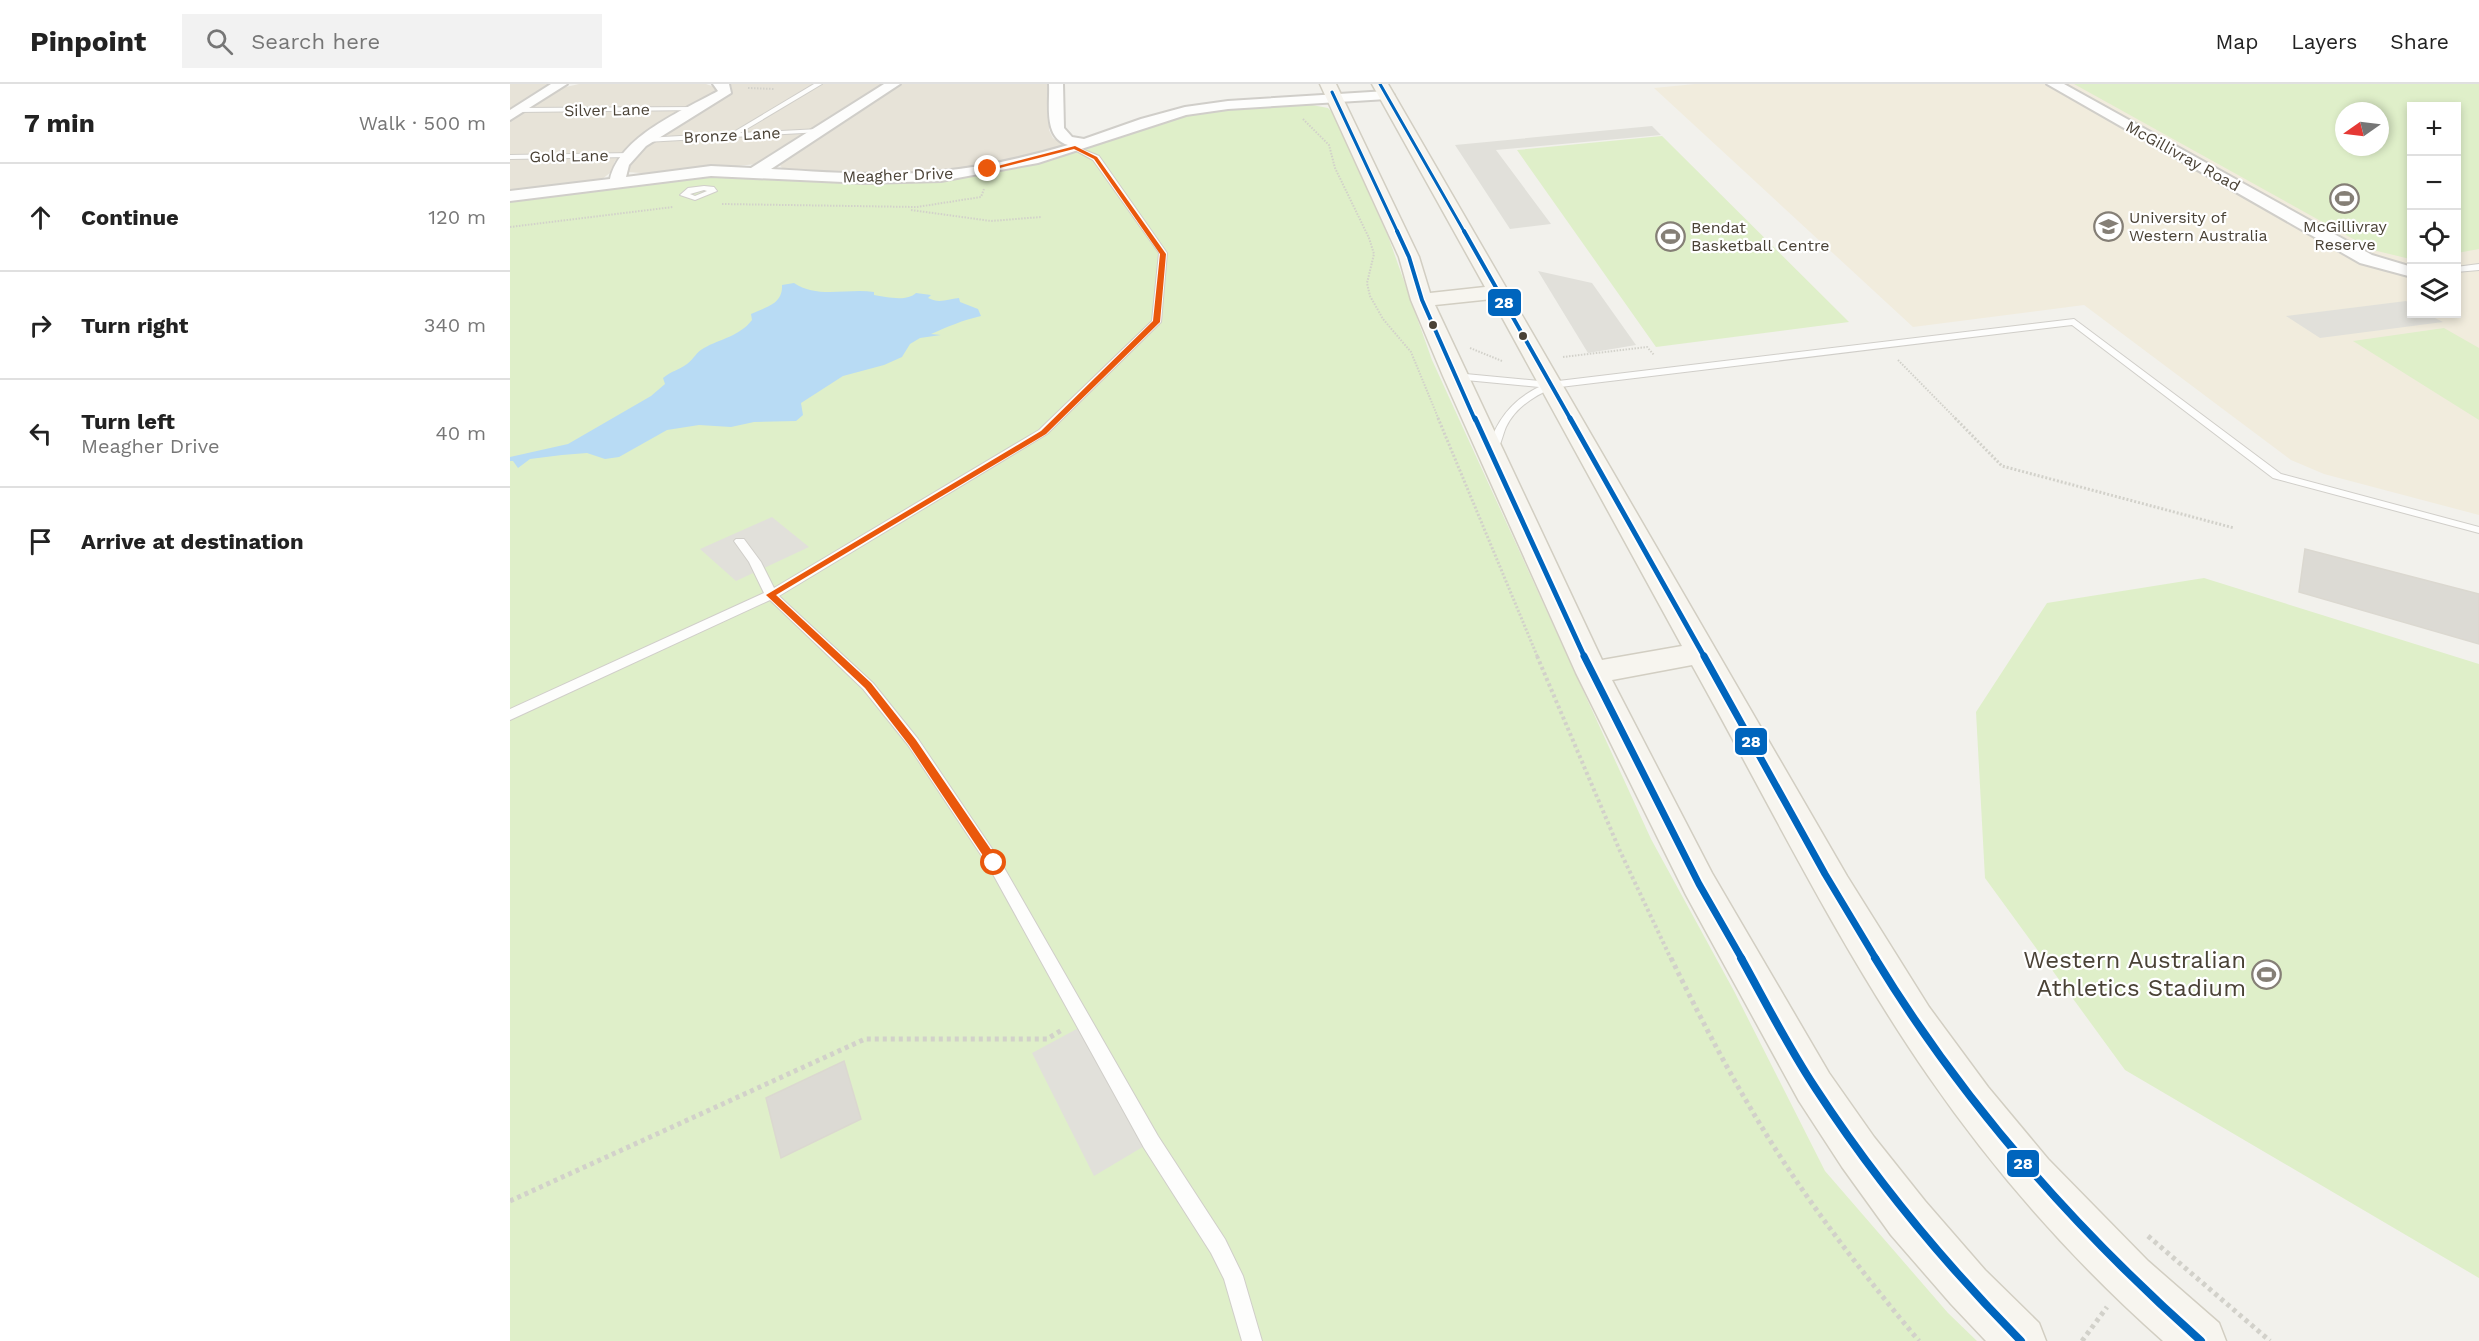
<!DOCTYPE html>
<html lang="en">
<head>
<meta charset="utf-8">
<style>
	body { margin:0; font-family:"Work Sans",sans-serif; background:#f2f2f2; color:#222 }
	.controls { position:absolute; right:18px; top:18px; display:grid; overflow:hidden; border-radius:0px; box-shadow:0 3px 9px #0003 }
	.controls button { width:54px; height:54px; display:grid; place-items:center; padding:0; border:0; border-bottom:2px solid #e0e0e0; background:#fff; color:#222; font:30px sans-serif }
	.compass { position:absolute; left:1825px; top:18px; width:54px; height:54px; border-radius:50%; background:#fff; box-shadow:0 3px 9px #0003; rotate:256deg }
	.stop { position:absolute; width:18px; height:18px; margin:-14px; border:4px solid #ea580c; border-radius:50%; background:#fff }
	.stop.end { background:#ea580c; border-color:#fff; box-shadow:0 2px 6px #0008 }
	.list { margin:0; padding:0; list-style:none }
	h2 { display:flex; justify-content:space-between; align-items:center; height:78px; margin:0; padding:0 24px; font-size:26px }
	h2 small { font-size:20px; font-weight:400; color:#767676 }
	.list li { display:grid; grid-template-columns:39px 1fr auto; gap:18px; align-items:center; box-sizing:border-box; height:108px; padding:0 24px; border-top:2px solid #e0e0e0 }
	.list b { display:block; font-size:22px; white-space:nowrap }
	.list p { margin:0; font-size:20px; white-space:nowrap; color:#767676 }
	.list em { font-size:20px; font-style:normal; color:#767676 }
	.icon { flex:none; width:33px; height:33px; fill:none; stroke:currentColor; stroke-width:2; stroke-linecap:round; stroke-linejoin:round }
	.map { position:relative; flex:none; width:1969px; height:1257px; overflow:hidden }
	header { display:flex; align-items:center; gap:36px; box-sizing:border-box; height:84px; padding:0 30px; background:#fff; border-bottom:2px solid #e0e0e0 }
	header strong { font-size:28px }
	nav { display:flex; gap:33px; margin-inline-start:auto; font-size:21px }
	.search { width:420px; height:54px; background:#f2f2f2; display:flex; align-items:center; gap:15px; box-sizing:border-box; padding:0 21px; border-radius:0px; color:#767676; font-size:22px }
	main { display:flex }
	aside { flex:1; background:#fff }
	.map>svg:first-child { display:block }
	.residential { fill:#e7e3d8 }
	.education { fill:#f1ecdd; fill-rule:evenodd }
	.green { fill:#dfefc9; fill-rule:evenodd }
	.parking { fill:#e1e0da }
	.water { fill:#b8dbf4 }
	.building { fill:#dcdad4; stroke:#dbd8d0; stroke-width:1.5 }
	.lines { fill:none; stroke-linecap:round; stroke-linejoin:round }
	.lane-casing { stroke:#d0cec9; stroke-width:2 }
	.street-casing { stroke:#d0cec9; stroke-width:4 }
	.secondary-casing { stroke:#d2cec2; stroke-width:3 }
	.path-far3 { stroke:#d2d1ca; stroke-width:2; stroke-dasharray:1.5 1.5; stroke-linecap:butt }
	.path-far2 { stroke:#d2d1ca; stroke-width:3; stroke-dasharray:2 2; stroke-linecap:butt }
	.path-far1 { stroke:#d2d1ca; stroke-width:4; stroke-dasharray:3 3; stroke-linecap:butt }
	.path { stroke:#d2d1ca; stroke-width:5; stroke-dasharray:4 4; stroke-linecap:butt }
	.lane { fill:#fdfdfc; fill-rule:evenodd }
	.street { fill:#fdfdfc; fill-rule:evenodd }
	.secondary { fill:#f7f5ef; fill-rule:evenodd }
	.bus-1-far4-casing { stroke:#fff; stroke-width:5 }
	.bus-1-far3-casing { stroke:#fff; stroke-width:7 }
	.bus-1-far2-casing { stroke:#fff; stroke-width:9 }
	.bus-1-far1-casing { stroke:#fff; stroke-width:11 }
	.bus-1-casing { stroke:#fff; stroke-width:13 }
	.bus-1-far4 { stroke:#0065bd; stroke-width:3 }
	.bus-1-far3 { stroke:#0065bd; stroke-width:4 }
	.bus-1-far2 { stroke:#0065bd; stroke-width:5 }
	.bus-1-far1 { stroke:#0065bd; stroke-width:7 }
	.bus-1 { stroke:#0065bd; stroke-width:8 }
	.route { fill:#ea580c }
	.bus-dot { fill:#4a4236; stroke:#fff; stroke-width:2 }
	.labels { text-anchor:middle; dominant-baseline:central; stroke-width:4.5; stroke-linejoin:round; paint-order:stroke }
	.far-street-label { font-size:16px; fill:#4a4236; stroke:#fff }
	.far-poi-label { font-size:16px; fill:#4a4236; stroke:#fff; text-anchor:start }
	.near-poi-label { font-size:24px; fill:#4a4236; stroke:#fff; text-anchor:end }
	.line-badge { stroke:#fff; stroke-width:2 }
	.badge-label { font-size:16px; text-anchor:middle; font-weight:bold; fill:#fff }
</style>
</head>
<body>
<header>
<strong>Pinpoint</strong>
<div class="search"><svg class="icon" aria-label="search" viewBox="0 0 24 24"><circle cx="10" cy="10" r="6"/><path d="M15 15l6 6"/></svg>Search here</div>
<nav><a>Map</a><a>Layers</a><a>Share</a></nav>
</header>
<main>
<aside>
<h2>7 min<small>Walk · 500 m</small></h2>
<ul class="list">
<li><svg class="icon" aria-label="ahead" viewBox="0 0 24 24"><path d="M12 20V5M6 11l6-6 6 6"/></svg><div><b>Continue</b></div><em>120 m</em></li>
<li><svg class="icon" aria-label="right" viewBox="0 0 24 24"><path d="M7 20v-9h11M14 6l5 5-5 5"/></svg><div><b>Turn right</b></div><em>340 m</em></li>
<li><svg class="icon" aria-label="left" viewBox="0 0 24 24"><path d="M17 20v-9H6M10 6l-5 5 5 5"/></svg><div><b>Turn left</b><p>Meagher Drive</p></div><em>40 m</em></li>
<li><svg class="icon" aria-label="arrive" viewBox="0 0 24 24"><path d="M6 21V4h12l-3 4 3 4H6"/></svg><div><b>Arrive at destination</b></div></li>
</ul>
</aside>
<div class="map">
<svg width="1969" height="1257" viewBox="0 0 1969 1257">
	<rect width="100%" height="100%" fill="#f2f1ec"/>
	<path class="residential" d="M0,0H42L0,27Z
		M69,0H196L208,4L204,10L118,65L105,77L101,88L91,96L81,99L0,110V36L47,5Z
		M219,0H378L247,80L143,90L118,88L117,82L137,62L157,45L216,11L222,3Z
		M390,0H540L539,46L543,54L552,59L553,62L459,86L363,91L277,87L270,82L276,74Z"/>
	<path class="education" d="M1185,0H1969V431L1814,390L1781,376L1574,221L1403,243L1144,4ZM1902,22H1946V230H1902ZM1834,27H1870V63H1834Z"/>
	<path class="green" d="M1564,0H1969V165L1947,169L1946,22H1902L1900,175L1863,166ZM1834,27H1870V63H1834Z
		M802,21L818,24L822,28L878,152L922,276L1141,755L1224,907L1315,1087L1438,1229L1467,1257H0V115L181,91L404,97L526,79L588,60L671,31L701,26Z
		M1152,52L1339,238L1146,263L1007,66Z
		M1934,244L1969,264V336L1843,257Z
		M1694,494L1969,580V1194L1615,986L1475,794L1466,628L1537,519Z"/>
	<path class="parking" d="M1142,42L1151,51L986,66L1041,140L1000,145L945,61Z
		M1028,187L1082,199L1126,261L1078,269Z
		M1896,217L1901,220L1902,230H1917L1933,238L1810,254L1776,232Z
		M262,433L299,463L226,497L190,465Z
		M576,940L641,1058L584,1092L522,969Z"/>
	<path class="water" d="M284,199C307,215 338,204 364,208V211C376,213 397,218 406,209L421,211L418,214C430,220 437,215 449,214L450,218L468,225L471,232C453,236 437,243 421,250L431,251L410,254L400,260L392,273L374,281L333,292L291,319L293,331L286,337L244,338L221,343L189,341L157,346L109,373L95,375L77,369L52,371L20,375L8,384L3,377H0V373L58,360L141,312L155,300L153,294C161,287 169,286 177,280C184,275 186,268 194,264C210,255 230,252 242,236L241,230C255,223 273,221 272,201Z"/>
	<path class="building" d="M1795,465L1969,510V560L1789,508Z
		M334,977L351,1035L271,1074L256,1014Z"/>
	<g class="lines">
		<defs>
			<path id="lane" d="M304,0H312L230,49L309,45L311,48L136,58L133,56L136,54L222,49Z
				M187,23L189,26L8,28L5,26L8,24Z
				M563,63H567L589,72L657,169L651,238L537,350L269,512L363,599L408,655L489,775L648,1052L715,1155L733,1192L752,1257H732L714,1195L701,1169L634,1064L479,783L398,661L353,605L260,516L0,636V625L254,509L239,478L224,457L226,455H234L251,478L264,504L529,346L642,237L649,169L583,76L563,65Z
				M122,69V73H119L0,75V71Z
				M194,102L204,103L207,107L185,116L170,111L178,104ZM194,106L197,107L185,112L180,110Z
				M1969,180V186L1946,188V183Z
				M1564,235L1771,390L1969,443V449L1763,394L1562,241L1042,304C1023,313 1006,323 996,343C992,352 990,368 981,371L976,368C986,338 1000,317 1029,303L945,295L940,292L945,289L1040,298Z"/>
			<path id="street" d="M41,0H57L0,36V26Z
				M203,0H219L221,9L136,62L119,81L116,93L201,82L241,84L374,0H390L261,85C317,88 375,93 432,87C474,83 517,73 558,61C533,54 540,20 539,0H553L554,44L562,53L574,55L631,35L675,23L718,17L877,7L884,11L877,15L718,25L676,31L528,79L431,97L355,99L201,92L0,117V107L100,95C110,52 172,27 208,7Z
				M1537,0H1554L1862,171L1902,183V193L1850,179Z"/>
			<path id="secondary" d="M810,0H826L909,173L920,209L975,203L862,0H878L1337,792L1419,923L1478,1003L1538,1075L1638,1177L1709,1239L1716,1257H1653C1565,1179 1486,1090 1419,993C1329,863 1259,719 1182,581L1102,596L1202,789L1319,989L1364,1053L1415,1117L1475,1186L1529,1239L1536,1257H1476L1441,1220L1381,1151L1332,1083L1289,1017L1176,811L1066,589L933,292L901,216L889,173ZM982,215L1172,562L1092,576L925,221Z"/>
		</defs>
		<use href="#lane" class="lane-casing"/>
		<use href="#street" class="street-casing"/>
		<use href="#secondary" class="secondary-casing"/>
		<path class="path-far3" d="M238,4L264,5
			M793,35L819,61L825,84L859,154L864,170L857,199L860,212L873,235L901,268L929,336
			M212,120L407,123L471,113L474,105
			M401,126L481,137L531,133
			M0,143L163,123
			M960,264L992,277
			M1053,273L1137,263L1144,271
			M1388,276L1447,336"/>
		<path class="path-far2" d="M928,334L1028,574
			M1445,334L1492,382L1724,444"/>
		<path class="path-far1" d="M1027,572L1110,767L1161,875"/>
		<path class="path" d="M1161,874C1200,954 1243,1035 1294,1108C1330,1160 1369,1209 1409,1257
			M0,1117L355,955H537L552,946
			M1638,1152L1760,1257
			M1572,1257L1597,1223"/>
		<use href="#lane" class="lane"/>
		<use href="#street" class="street"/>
		<use href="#secondary" class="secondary"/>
		<defs>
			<path id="bus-1-far4" d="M870,0L955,149
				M822,8L888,149"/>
			<path id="bus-1-far3" d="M887,147L899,173L912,216L965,336
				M954,147L1061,336"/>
			<path id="bus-1-far2" d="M965,334L1075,574
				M1060,334L1195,574"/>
			<path id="bus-1-far1" d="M1074,572L1189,800L1232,875
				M1194,572L1315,790L1366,875"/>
			<path id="bus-1" d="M1231,874C1255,917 1278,963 1306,1005C1366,1097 1434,1179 1511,1257
				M1365,874C1453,1019 1564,1144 1691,1257"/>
		</defs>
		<use href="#bus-1-far4" class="bus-1-far4-casing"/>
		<use href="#bus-1-far3" class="bus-1-far3-casing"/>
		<use href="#bus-1-far2" class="bus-1-far2-casing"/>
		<use href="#bus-1-far1" class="bus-1-far1-casing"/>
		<use href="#bus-1" class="bus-1-casing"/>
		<use href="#bus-1-far4" class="bus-1-far4"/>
		<use href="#bus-1-far3" class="bus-1-far3"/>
		<use href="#bus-1-far2" class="bus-1-far2"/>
		<use href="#bus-1-far1" class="bus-1-far1"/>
		<use href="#bus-1" class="bus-1"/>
	</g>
	<path class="route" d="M565,62L587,73L656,170L650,238L536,350L266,511L361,599L406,656L488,776V782H480L399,661L355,604L256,511L531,347L643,237L650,170L584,75L564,65L478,87L476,85Z"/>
	<defs>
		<symbol id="stadium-ring" viewBox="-11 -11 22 22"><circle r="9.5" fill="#fff" stroke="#857f76" stroke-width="1.5"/><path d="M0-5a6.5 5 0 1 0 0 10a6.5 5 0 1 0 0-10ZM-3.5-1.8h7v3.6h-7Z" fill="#857f76"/></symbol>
		<symbol id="university-ring" viewBox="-11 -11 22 22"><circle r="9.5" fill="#fff" stroke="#857f76" stroke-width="1.5"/><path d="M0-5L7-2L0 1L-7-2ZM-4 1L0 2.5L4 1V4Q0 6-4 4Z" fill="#857f76"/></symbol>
	</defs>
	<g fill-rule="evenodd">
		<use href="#stadium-ring" x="1818" y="98" width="33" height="33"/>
		<use href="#university-ring" x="1582" y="126" width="33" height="33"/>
		<use href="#stadium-ring" x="1144" y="136" width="33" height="33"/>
		<use href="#stadium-ring" x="1740" y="874" width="33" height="33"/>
	</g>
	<g class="bus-dot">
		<circle cx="923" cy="241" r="5"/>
		<circle cx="1013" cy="252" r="5"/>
	</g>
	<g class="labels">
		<g class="far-street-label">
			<text transform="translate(97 26) rotate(-1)">Silver Lane</text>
			<text transform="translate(222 51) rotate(-3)">Bronze Lane</text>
			<text transform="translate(59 72) rotate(-1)">Gold Lane</text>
			<text transform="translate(1673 72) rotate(29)">McGillivray Road</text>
			<text transform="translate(388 91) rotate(-2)">Meagher Drive</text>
		</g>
		<g class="far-poi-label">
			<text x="1619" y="133">University of<tspan x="1619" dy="18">Western Australia</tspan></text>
			<text x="1835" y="142" text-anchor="middle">McGillivray<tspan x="1835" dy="18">Reserve</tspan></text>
			<text x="1181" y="143">Bendat<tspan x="1181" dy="18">Basketball Centre</tspan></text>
		</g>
		<g class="near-poi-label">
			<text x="1736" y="876">Western Australian<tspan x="1736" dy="28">Athletics Stadium</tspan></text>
		</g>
	</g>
	<g class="line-badge">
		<rect x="977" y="204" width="35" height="29" rx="6" fill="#0065bd"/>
		<rect x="1224" y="643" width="34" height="29" rx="6" fill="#0065bd"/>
		<rect x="1496" y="1065" width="34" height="29" rx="6" fill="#0065bd"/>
	</g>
	<g class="badge-label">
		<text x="994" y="224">28</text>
		<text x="1241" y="663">28</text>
		<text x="1513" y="1085">28</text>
	</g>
</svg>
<div class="controls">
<button>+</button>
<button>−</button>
<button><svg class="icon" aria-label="locate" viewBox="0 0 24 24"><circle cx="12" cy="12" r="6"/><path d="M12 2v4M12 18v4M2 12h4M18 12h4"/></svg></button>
<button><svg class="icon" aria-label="layers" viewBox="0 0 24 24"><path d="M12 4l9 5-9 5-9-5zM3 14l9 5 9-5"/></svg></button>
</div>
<svg class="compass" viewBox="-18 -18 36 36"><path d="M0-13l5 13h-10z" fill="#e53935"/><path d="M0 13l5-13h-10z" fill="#767676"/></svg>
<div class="stop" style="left:484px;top:779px"></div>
<div class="stop end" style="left:478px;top:85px"></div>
</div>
</main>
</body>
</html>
